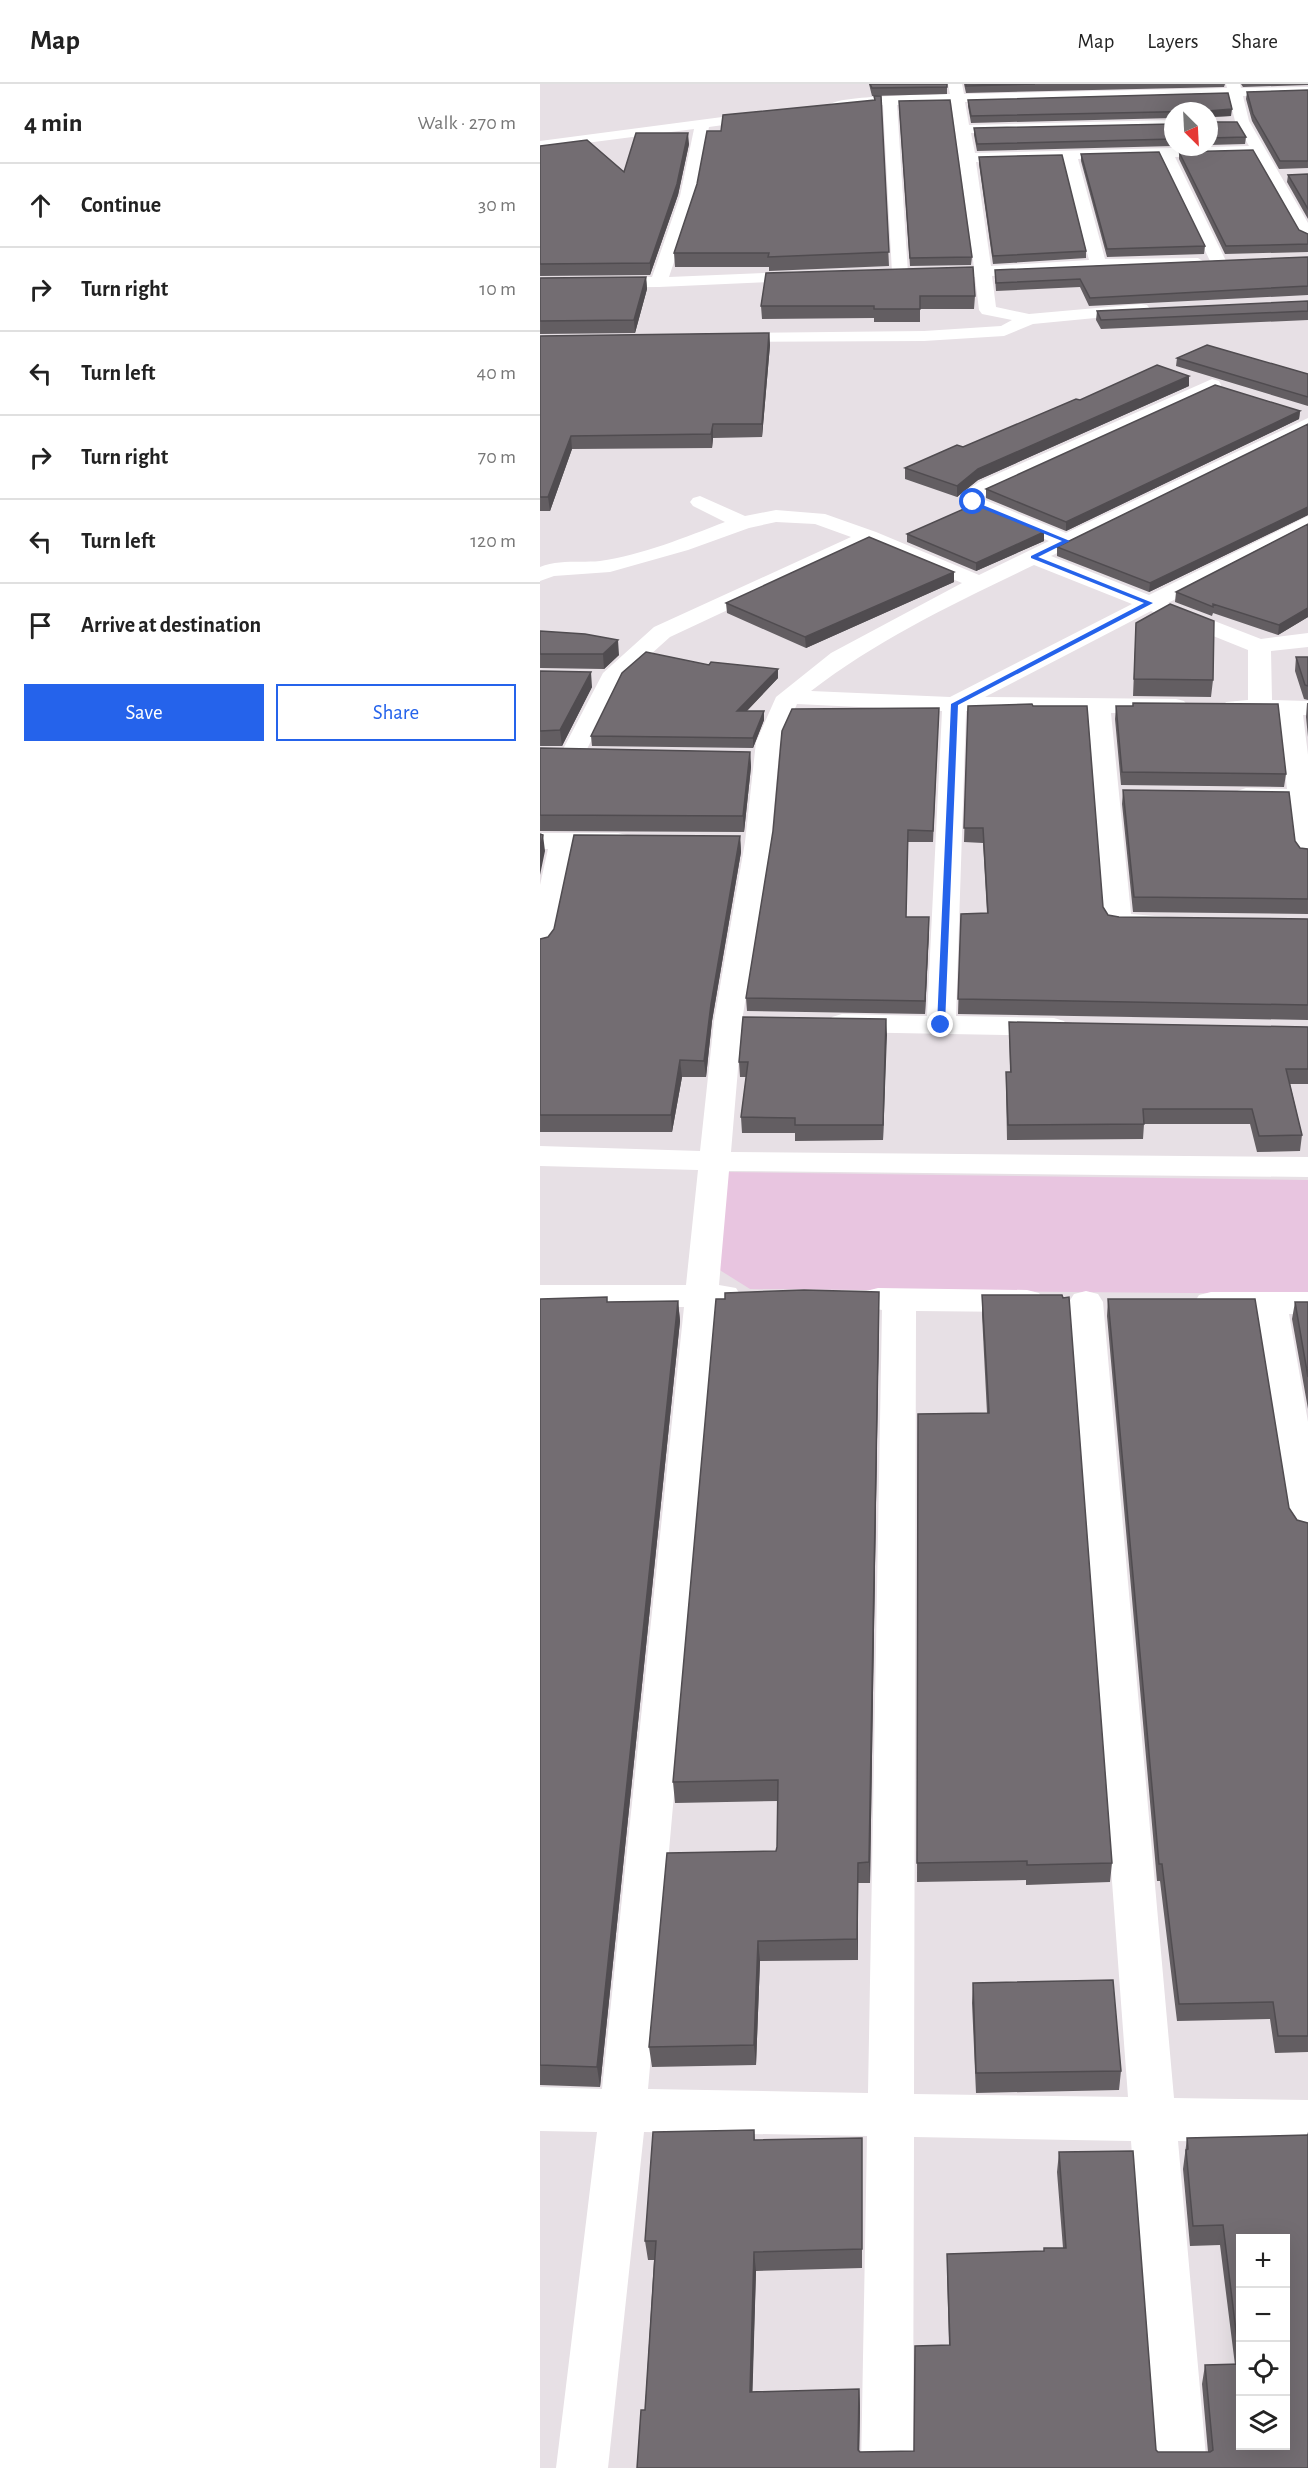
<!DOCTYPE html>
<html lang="en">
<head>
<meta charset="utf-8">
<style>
	body { margin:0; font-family:"Alegreya Sans",sans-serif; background:#f2f2f2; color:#222 }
	.controls { position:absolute; right:18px; bottom:18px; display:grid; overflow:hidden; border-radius:0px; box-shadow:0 6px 24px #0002 }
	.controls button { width:54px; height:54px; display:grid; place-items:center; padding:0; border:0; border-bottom:2px solid #e0e0e0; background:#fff; color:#222; font:30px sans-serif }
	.compass { position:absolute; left:624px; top:18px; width:54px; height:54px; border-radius:50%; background:#fff; box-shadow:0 6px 24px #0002; rotate:156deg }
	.stop { position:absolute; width:18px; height:18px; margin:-14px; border:4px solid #2563eb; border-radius:50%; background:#fff }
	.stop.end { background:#2563eb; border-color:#fff; box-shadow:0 2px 6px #0008 }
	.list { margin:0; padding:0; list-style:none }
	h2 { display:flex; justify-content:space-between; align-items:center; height:78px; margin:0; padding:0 24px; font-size:26px }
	h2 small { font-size:20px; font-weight:400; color:#767676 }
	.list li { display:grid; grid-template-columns:39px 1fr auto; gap:18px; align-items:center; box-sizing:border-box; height:84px; padding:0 24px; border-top:2px solid #e0e0e0 }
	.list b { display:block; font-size:22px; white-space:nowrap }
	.list em { font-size:20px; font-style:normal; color:#767676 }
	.actions { display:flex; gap:12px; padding:18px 24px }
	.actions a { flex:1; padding:14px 0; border:2px solid #2563eb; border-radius:0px; text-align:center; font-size:21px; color:#2563eb }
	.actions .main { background:#2563eb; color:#fff }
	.icon { flex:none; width:33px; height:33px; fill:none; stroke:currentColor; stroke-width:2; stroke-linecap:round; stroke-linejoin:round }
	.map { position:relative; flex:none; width:768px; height:2384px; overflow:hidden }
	header { display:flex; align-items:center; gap:36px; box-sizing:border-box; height:84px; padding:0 30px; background:#fff; border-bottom:2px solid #e0e0e0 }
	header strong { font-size:28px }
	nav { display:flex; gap:33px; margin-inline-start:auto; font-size:21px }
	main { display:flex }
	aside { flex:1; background:#fff }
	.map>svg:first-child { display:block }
	.green { fill:#e8c5e0 }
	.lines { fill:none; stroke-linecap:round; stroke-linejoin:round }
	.minor { fill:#fff; fill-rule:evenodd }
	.wall { fill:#635e62 }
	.shaded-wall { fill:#504c50 }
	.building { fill:#736d72; stroke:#504c50; stroke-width:1.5 }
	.route { fill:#2563eb }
</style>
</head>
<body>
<header>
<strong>Map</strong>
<nav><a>Map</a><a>Layers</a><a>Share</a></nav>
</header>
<main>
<aside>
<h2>4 min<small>Walk · 270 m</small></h2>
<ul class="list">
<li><svg class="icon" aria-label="ahead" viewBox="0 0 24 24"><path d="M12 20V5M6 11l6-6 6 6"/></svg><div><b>Continue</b></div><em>30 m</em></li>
<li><svg class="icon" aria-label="right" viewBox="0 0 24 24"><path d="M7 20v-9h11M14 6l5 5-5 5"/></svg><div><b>Turn right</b></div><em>10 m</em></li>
<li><svg class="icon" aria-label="left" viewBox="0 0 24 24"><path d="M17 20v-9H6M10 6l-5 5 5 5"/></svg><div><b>Turn left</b></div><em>40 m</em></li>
<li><svg class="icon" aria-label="right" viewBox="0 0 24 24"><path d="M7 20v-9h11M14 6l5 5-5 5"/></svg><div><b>Turn right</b></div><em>70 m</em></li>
<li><svg class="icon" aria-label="left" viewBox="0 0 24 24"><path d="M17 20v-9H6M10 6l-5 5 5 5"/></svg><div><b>Turn left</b></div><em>120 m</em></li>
<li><svg class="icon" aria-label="arrive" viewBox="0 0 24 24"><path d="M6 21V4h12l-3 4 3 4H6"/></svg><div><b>Arrive at destination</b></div></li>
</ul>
<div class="actions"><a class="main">Save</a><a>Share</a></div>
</aside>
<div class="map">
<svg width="768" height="2384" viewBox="0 0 768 2384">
	<rect width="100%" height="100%" fill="#e7e0e5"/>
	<path class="green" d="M184,1088L768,1096V1210L210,1205L178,1185Z"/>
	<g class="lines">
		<path class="minor" d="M408,0H422L424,10L687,4L686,0H700L701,4L768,3V11L703,12L709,37L768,139V158L760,153L714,71L635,73L687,179L679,184L671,179L620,73L538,75L565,175L658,174L666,179L658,184L558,185L452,192L456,223L489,230L601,220L607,221L610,225L607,229L493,240L464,252L384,257L179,258L176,254L179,250L185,249L384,247L461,242L472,236L442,230L439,226L435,193L389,194L381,189L389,184L434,183L411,18L357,21L368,189L360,194L352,189L343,21L296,25L289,21C299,11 390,11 410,10ZM689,13L695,37L709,62L435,69L431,49L633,44V36L429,41L425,18ZM523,76L549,176L451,182L436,78Z
			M227,27L232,28L234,31L232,34L169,43L156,112L129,193L271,187L277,188L279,192L277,196L119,203L0,204V194L112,193L140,112L154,45L0,65V57Z
			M672,295L679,297L681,301L679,305L440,414L526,449L768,334V347L511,472L609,511L768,432V446L628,519L721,555L768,549V563L731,567L732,616L768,617V631H763L768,671V778L759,776L755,770L749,720L697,717L693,712L697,707L706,704L747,705L739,631L686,628L682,623L686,618L708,616V566L611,527L445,613L636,615L644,617L648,622L644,627L636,629H571L591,830L627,833L631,839L627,845C609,849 586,848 568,844L564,838L548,628L426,627L416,932L514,934L524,937L528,943L524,949L514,952L302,948L292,945L288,939L292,933L302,930L387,932L402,627L257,620L240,658L231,758L202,937L191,1068L768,1073V1093L189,1087L179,1201L196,1204L201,1212L196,1220L177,1223L108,2005L328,2009L342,1226L326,1223L321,1215L326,1207L338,1204L487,1206L499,1209L504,1217L499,1225L487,1228L376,1227L374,2010L588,2013L529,1218L534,1210L546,1207L558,1210L563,1218L634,2014L768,2016V2060L638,2057L667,2384H615L591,2057L374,2053L373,2384H321L327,2052L104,2048L68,2384H16L57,2048L0,2047V2003L62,2005L144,1223H0V1201H146L158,1086L0,1082V1062L160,1067L174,937L205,758L216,658L236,613L291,569L422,499L329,460L130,553L81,597L44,671L41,676L32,678L23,676L20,671L63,589L114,543L311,453L275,440L236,438L209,444L148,466L70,488L14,492L0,497V483C19,475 41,479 60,477C102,471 146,453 185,438L153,422L150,418L153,414L160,412L205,432L236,426L285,430L336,448L439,491L509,457L426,422L419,412L439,398ZM494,481L592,520L410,613L271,607C338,555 417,518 494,481Z
			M0,749H78L87,751L91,757L87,763L78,765H34L14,861L10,867L0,869V801L8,765H0Z
			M671,1208H768V1230H749L768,1338V1455L755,1451L749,1441L715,1230H671L659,1227L654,1219L659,1211Z"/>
	</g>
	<path class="wall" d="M329,0H407V10L332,12Z
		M424,0H685L684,3L426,9Z
		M701,0H768V1L703,3Z
		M768,6V84L739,85L712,37L706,15L707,8Z
		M688,9L691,32L669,33V27H633V34L431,39L428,22V16Z
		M334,12H341L349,182L229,187V183H135L134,169L181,47L335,16Z
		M359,23L432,173L431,181L370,182Z
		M669,38L706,53L705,60L669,61Z
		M633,40V62L437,67L434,51V44Z
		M149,60L138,111L110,191L0,192V62L84,88Z
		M639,68L759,146L768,150V168L685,170L639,75Z
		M541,70L665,162L664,170L567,173L541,77Z
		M439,73L546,167V174L453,180L439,80Z
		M768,90V135L747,98L748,91Z
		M768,173V211L549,222L540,203L456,207L455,194V186Z
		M226,189L435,212L434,225H380V238H334V234L222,235L221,222Z
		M106,193L107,205L95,249L0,250V194Z
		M768,217V236L561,245L556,236L557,227Z
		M229,249L230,261L222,353L173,354L172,364L32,365L10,427H0V252Z
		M637,274L768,290V322L636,282Z
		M649,302L438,396L417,413L365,395V384L423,363L540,316Z
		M760,327L759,335L526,447L446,414V405Z
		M768,340V431L609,508L517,472V463Z
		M768,440V533L738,551L673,529L672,532L635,518L636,508Z
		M504,448V457L436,487L367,458V450Z
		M414,488V498L266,564L187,529L186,519Z
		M596,539L673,596L671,613L593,612Z
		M0,547L79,571L64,585L0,584Z
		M756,573H768V616L764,615L755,587Z
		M169,581L238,585V594L207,627L224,636L213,664L52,662L51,652Z
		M0,587L52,603L22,662H0Z
		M767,619H768V653L766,633Z
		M428,622H493L563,823L568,831L579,833L768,835V936L418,930L421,830L447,829L443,759L424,758Z
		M576,622L746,690L744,703L581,701L575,635Z
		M399,624L393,758H368L366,833L389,845L385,930L207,927L206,914Z
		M0,664L210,668L211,683L204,748L0,747Z
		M583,706L755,757L760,764L768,765V830L593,828L582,720Z
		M200,752L201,768L172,937L166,993H142L132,1048H0V855L8,853Z
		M346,935L343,1056L255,1057V1049H202L201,1033L206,993H200L199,978Z
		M469,938L768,943V1000H750L762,1051L760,1067L717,1068L710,1040H604L603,1055L467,1056L466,1004V988H470Z
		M442,1211L572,1779L570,1798L486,1801V1796L377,1798L378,1330L447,1329L442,1231Z
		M0,1215L68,1218L138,1217L140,1237L60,2003L0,2001Z
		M568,1215L749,1424L757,1436L768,1439V1968L735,1969L730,1935L637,1937L620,1797H617L567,1232Z
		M755,1218H768V1325L752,1235Z
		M339,1229L330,1799H318V1876L220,1877L216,1981L112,1983L109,1963L236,1767L237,1763L238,1717L135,1719L133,1698Z
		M433,1899L581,1987L579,2006L436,2009L432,1919Z
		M214,2046L215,2056L322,2054V2184L216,2187L212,2308L319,2305L320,2323L319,2367L320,2368L374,2367L409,2261L407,2189V2170L503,2167L523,2164L517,2088L519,2068L616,2366L618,2368H668L662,2300L665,2281H695L680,2161L650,2162L643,2085L647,2054L767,2051L768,2048V2384H97L105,2326L114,2176H108L105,2157Z"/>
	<path class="shaded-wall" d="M692,25L691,32L669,33V27Z
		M148,49L149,60L138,111L110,191V179Z
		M106,193L107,205L95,249L94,236Z
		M229,249L230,261L222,353V340Z
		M649,292V302L438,396L417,413V402L438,385Z
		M760,327L759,335L526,447V438Z
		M173,340V354L172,364L171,350Z
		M31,352L32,365L10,427L8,413Z
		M768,423V431L609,508L610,499Z
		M504,448V457L436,487V479Z
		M414,488V498L266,564L265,553Z
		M768,524V533L738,551L739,541Z
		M78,556L79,571L64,585L63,570Z
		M238,585V594L198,636L197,627Z
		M51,588L52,603L22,662L20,646Z
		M224,627V636L213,664V654Z
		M210,668L211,683L204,748L203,732Z
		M3,751L5,767L0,791V766Z
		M200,752L201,768L172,937L166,993L164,977L171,920Z
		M389,833V845L385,930V917Z
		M346,935L347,951L343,1056V1041Z
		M140,976L142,993L132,1048L131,1031Z
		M339,1208V1229L330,1799L329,1778Z
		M138,1217L140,1237L60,2003L57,1983Z
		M318,1779V1876L317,1855Z
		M218,1857L220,1877L216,1981L214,1961Z
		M214,2168L216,2187L212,2326L210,2308Z
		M319,2305L320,2323L319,2384L318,2366Z"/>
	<path class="building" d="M330,0H407V3L332,4Z
		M426,0H495L426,2Z
		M768,6V77H740L713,30L707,8Z
		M688,9L692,25L668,27L431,32L428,16Z
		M334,12H341L349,168L228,173L229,169H134L157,100L167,47H181L183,31L335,16Z
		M410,16L432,173L370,174L359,17Z
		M669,38H697L706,53L669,54Z
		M633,40V55L437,60L434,44Z
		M96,49H148L137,100L110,179L0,180V62L47,56L84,88Z
		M713,66L759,146L768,150V160L686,162L639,68Z
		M619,68L665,162L567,165L541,70Z
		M522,71L546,167L453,172L439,73Z
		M768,90V125L748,91Z
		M768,173V202L550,214L540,195L456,199L455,186Z
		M433,183L435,212H380V225H334V222H221L226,189Z
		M106,193L94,236L0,237V194Z
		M768,217V227L561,236L557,227Z
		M229,249L222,340H173L171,350L31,352L8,413H0V252Z
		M667,261L768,290V313L637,274Z
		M617,281L649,292L438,385L417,402L365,384L417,361L423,363L536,315L540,316Z
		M675,301L760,327L526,438L446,405Z
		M768,340V423L610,499L517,463Z
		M435,420L504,448L436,479L367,450Z
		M768,440V524L739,541L673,520V523L636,508Z
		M329,453L414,488L265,553L186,519Z
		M630,520L674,537L673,596L594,595L596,539Z
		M0,547L45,550L78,556L63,570H0Z
		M106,568L169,581L171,578L238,585L197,627H224L213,654L51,652L82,589Z
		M756,573H768V602L765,601Z
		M0,587L51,588L20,646L0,647Z
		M593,619L738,620L746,690L582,688L576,622H593Z
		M492,620L493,622H547L563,823L568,831L579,833L768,835V921L418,915L421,830L448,829L443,744H424L428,622Z
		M399,624L393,747L368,746L366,833H389L385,917L206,914L233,747L242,647L252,625Z
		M0,664L210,668L203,732L0,731Z
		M583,706L749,708L755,757L760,764L768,765V815L594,813Z
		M0,750L3,751L0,766Z
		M34,751L200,752L171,920L164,977L140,976L131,1031H0V855L8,853L14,845Z
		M203,933L346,935L343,1041H255V1034L201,1033L208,978H199Z
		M469,938L768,943V985H746L762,1051L719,1052L712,1025H603L604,1040L468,1041L466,988H471Z
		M264,1206L339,1208L329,1778L318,1779L317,1855L218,1857L214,1961L109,1963L127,1769L236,1767L237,1763L238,1696L133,1698L176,1215H185V1209Z
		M442,1211H522L523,1214L529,1213L572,1779L487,1781V1777L377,1779L378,1330L449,1329Z
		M67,1213V1218L138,1217L57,1983L0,1981V1215Z
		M568,1215H715L749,1424L757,1436L768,1439V1952H738L733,1918L639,1920L622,1780H619Z
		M755,1218H768V1293Z
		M573,1896L581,1987L436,1989L433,1899Z
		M214,2046V2056L322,2054V2165L214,2168L210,2308L319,2305L318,2366L320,2368L374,2367L375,2262L410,2261L407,2170L504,2167V2164H526L519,2068L593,2067L616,2366L618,2368H670L673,2366L665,2281L700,2280V2361H746V2154H700V2280L683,2141L653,2142L646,2066L648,2065L647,2054L768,2051V2384H97L101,2326H105L116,2157H105L113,2048Z"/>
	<path class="route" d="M433,417L530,457L498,473L613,519L418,621L405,941L401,944L397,941L411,620L604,519L491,474V472L522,457L431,420Z"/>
</svg>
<div class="controls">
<button>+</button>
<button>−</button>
<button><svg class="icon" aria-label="locate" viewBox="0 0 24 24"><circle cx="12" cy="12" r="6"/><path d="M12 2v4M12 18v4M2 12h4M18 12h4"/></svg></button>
<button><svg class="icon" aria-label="layers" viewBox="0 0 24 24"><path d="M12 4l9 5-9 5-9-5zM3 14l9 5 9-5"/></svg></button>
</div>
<svg class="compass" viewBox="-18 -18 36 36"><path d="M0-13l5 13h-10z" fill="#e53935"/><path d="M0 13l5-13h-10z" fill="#767676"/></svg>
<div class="stop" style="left:433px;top:418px"></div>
<div class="stop end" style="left:401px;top:941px"></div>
</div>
</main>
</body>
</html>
